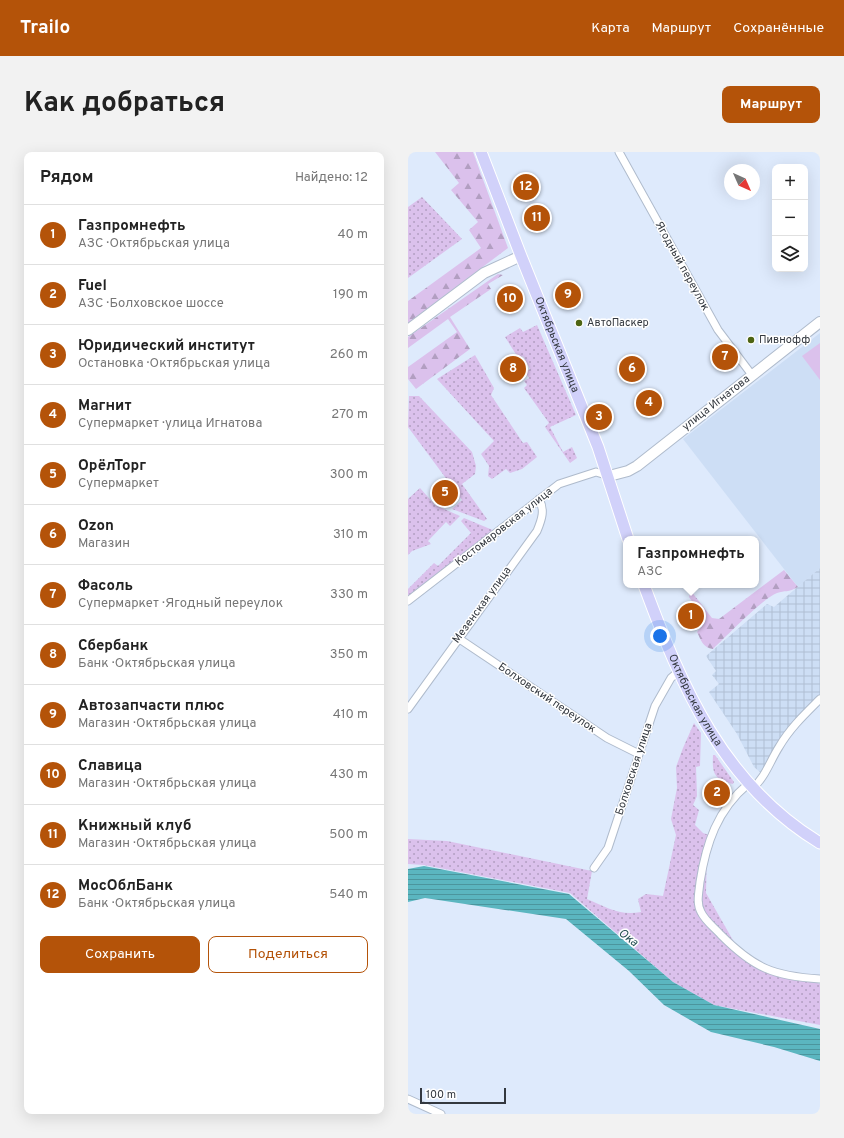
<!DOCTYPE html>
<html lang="ru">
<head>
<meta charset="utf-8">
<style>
	body { margin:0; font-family:Overpass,sans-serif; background:#f2f2f2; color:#222 }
	.controls { position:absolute; right:12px; top:12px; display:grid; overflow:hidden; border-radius:8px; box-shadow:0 4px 16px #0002 }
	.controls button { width:36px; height:36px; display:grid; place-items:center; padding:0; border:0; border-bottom:1px solid #e0e0e0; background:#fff; color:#222; font:20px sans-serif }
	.compass { position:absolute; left:316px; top:12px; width:36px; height:36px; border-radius:50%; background:#fff; box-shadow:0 4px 16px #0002; rotate:135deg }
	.scale { position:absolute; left:12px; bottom:10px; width:86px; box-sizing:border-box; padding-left:4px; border:2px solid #33383f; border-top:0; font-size:11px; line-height:14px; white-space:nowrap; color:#33383f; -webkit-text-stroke:3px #fff; paint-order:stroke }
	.you { position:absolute; left:252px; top:484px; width:14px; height:14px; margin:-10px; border:3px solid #fff; border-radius:50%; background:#1a73e8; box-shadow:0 0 0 6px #1a73e833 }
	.badge { display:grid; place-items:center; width:26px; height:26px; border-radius:50%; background:#b45309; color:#fff; font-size:13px; font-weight:700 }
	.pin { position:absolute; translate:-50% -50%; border:2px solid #fff; box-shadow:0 1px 4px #0006 }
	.popup { position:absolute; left:215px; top:384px; width:136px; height:52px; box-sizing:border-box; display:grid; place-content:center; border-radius:8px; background:#fff; filter:drop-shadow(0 1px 3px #0005); font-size:13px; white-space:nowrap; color:#767676 }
	.popup b { font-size:15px; color:#222 }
	.popup::after { content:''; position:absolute; left:50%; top:100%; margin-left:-8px; border:8px solid transparent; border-top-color:#fff }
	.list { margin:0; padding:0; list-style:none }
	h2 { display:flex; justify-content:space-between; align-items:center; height:52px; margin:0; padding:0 16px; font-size:17px }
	h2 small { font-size:13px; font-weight:400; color:#767676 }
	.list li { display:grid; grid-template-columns:26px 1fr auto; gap:12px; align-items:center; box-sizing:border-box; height:60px; padding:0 16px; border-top:1px solid #e0e0e0 }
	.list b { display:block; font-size:15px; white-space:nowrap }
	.list p { margin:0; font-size:13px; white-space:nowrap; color:#767676 }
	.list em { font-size:13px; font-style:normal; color:#767676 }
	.actions { display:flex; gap:8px; padding:12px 16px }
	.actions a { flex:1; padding:9px 0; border:1px solid #b45309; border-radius:8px; text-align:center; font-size:14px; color:#b45309 }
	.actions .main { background:#b45309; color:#fff }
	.icon { flex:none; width:22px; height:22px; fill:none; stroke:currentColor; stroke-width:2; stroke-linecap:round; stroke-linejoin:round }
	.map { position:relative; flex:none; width:412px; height:962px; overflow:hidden; border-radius:8px }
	header { display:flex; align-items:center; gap:24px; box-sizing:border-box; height:56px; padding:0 20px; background:#b45309; color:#fff }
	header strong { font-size:19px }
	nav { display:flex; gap:22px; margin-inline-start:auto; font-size:14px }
	.intro { display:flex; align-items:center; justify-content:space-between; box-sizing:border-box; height:96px; padding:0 24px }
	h1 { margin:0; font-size:28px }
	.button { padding:10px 18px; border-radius:8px; background:#b45309; color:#fff; font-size:14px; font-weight:700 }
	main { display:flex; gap:24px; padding:0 24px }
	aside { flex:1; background:#fff; border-radius:8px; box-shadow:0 4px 16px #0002 }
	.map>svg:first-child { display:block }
	.built { fill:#cddef5 }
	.industrial { fill:url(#industrial-grid) }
	.grass { fill:url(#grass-dots) }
	.forest { fill:url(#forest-firs) }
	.pitch { fill:#dbc1ec }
	.water { fill:url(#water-rules) }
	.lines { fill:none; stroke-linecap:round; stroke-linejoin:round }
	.street-casing { stroke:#afbbcc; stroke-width:9 }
	.secondary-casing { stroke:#afbbcc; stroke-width:12 }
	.primary-casing { stroke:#fff; stroke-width:13 }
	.street { stroke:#fff; stroke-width:7 }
	.secondary { stroke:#fff; stroke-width:10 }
	.primary { stroke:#d1d1fa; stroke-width:11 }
	.poi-dot { fill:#4d6413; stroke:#fff; stroke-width:1.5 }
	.labels { text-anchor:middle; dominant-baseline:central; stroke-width:3; stroke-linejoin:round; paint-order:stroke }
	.street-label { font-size:11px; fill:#33383f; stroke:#fff }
	.poi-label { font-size:11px; fill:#33383f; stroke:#fff; text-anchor:start }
	.water-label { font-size:12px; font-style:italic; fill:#234d51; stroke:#fff }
</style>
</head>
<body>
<header>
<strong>Trailo</strong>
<nav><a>Карта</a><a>Маршрут</a><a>Сохранённые</a></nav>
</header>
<div class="intro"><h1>Как добраться</h1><a class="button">Маршрут</a></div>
<main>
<aside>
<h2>Рядом<small>Найдено: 12</small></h2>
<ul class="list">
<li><span class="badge">1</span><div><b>Газпромнефть</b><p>АЗС · Октябрьская улица</p></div><em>40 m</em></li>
<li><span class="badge">2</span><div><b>Fuel</b><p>АЗС · Болховское шоссе</p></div><em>190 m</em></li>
<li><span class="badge">3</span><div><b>Юридический институт</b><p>Остановка · Октябрьская улица</p></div><em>260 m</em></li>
<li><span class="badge">4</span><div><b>Магнит</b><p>Супермаркет · улица Игнатова</p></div><em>270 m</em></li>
<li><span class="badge">5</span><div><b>ОрёлТорг</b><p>Супермаркет</p></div><em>300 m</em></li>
<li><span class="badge">6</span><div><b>Ozon</b><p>Магазин</p></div><em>310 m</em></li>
<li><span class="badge">7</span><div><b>Фасоль</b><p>Супермаркет · Ягодный переулок</p></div><em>330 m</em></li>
<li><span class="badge">8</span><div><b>Сбербанк</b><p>Банк · Октябрьская улица</p></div><em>350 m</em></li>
<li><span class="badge">9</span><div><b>Автозапчасти плюс</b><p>Магазин · Октябрьская улица</p></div><em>410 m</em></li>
<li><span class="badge">10</span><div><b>Славица</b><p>Магазин · Октябрьская улица</p></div><em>430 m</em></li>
<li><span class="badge">11</span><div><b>Книжный клуб</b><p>Магазин · Октябрьская улица</p></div><em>500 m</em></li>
<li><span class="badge">12</span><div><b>МосОблБанк</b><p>Банк · Октябрьская улица</p></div><em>540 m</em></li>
</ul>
<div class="actions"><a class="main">Сохранить</a><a>Поделиться</a></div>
</aside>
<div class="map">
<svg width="412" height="962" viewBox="0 0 412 962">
	<defs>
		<pattern id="industrial-grid" width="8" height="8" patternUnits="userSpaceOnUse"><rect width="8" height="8" fill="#cddef5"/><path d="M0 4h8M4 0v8" fill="none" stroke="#b0bfd3"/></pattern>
		<pattern id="grass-dots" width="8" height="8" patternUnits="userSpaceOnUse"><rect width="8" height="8" fill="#dbc1ec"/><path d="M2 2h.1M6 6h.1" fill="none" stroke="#b29ec1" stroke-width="1.8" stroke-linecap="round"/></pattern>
		<pattern id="forest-firs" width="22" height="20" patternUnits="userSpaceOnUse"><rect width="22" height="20" fill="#dbc1ec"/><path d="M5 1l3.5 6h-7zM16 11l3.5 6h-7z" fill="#b29ec1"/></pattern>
		<pattern id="water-rules" width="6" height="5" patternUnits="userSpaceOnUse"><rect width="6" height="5" fill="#5bb6c0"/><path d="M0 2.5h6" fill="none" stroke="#4c959d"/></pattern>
	</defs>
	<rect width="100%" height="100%" fill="#deeafc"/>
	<path class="built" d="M412,181V416L390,435L275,287Z"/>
	<path class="industrial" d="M412,416V544L387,567L377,580L353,621L346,615L329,582L301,540L311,532L304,523L308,519L298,504L359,452L366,455Z"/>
	<path class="grass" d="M14,45L54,87L0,126V55Z
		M129,173L168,263L142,275L155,300L164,295L169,306L162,311L137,275L141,271L116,236L119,233L116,229L121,226L117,220L122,217L115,204L111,207L97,185L112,176L115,180Z
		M67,203L86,236L83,243L115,291L119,290L129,305L114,317L102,321L98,317L84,327L80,324L81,314L73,302L86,289L29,227Z
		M1,244H11L64,300L68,314L67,322L54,332L79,367L76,369L44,357L54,348L0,275Z
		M12,336L27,353L52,364L42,374L38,370L20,389L23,392L4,399L0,403V347Z
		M56,366L87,379L0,445V437L26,411L30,414L63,381L53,369Z
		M286,571L293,581L292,614L288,615L289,644L285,653L291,658L287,673L295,681L301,683L299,691L298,741L334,804L412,832V873L306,853L265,830L162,741L16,713L0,712V687L39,689L184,719L179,747C198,755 211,764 233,760L230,747L238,742L255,744L268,683L263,667L269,636L268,615L275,596Z
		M305,603H307L326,630L325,632C306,627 304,622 305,603Z"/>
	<path class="forest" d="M27,0H65L100,96L0,171V149L73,96L61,78L70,70L43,38L51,31Z
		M90,122L95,123L80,132L83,137L42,165L62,197L8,237L0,227V215L49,180L40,167L0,196V185Z
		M376,418L390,435C380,441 377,438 369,441C354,447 319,484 305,497C295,496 293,488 289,480L294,474L288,455L281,445L283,439L304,466L311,467Z"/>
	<path class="pitch" d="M412,191V228L394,204Z"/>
	<path class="water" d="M16,714L161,742L265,830L306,853L412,877V909L366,895L303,880L256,853L221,819L158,767L17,746L0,750V717Z"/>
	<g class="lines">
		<defs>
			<path id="street" d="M211,0L310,178L344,223
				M0,449L151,332L188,320L201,324
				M50,486L199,586L231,602
				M0,557L129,379C134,367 137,358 131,347
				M340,632C309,658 298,692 292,730C291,740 288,751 293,760C297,769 307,776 313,783C346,816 365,824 412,827
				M344,637C358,624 361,611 371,595C382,576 397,562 412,547
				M186,716L200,696L247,554L263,526L270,520
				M0,947L33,962"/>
			<path id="secondary" d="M0,178L76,121L113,104
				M201,324L220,319L229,314L412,170"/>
			<g id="primary">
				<path id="s1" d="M73,0L113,104L190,295L220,387"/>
				<path id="s2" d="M236,433C274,536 315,632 412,691"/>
			</g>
		</defs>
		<use href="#street" class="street-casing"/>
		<use href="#secondary" class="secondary-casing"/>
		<use href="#primary" class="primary-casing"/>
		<use href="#street" class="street"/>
		<use href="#secondary" class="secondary"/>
		<use href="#primary" class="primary"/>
	</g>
	<g class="poi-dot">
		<circle cx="171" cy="171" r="4"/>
		<circle cx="343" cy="188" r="4"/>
	</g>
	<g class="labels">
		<g class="street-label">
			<text transform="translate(274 114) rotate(61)">Ягодный переулок</text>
			<text stroke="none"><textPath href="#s1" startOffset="207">Октябрьская улица</textPath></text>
			<text transform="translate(308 251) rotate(-38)">улица Игнатова</text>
			<text transform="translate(96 375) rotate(-38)">Костомаровская улица</text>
			<text transform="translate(74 453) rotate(-54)">Мезенская улица</text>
			<text transform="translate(139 546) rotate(34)">Болховский переулок</text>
			<text stroke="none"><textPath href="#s2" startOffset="126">Октябрьская улица</textPath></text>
			<text transform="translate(226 617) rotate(-72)">Болховская улица</text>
		</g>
		<g class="poi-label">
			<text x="179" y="171">АвтоПаскер</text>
			<text x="351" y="188">Пивнофф</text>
		</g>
		<g class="water-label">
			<text transform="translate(220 786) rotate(38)">Ока</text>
		</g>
	</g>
</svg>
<div class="controls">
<button>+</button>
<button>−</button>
<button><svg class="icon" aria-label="layers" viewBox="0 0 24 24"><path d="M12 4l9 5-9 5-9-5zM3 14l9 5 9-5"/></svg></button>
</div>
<svg class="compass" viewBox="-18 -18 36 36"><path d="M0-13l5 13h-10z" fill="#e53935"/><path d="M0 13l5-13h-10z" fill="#767676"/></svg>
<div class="scale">100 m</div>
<div class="you"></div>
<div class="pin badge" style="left:283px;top:464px">1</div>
<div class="popup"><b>Газпромнефть</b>АЗС</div>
<div class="pin badge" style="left:309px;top:641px">2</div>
<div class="pin badge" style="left:191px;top:265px">3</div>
<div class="pin badge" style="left:241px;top:251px">4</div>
<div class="pin badge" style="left:37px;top:341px">5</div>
<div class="pin badge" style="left:224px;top:217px">6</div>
<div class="pin badge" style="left:317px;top:205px">7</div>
<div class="pin badge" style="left:105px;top:217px">8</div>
<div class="pin badge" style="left:160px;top:143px">9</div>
<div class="pin badge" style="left:102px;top:147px">10</div>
<div class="pin badge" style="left:129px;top:66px">11</div>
<div class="pin badge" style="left:118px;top:35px">12</div>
</div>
</main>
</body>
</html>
